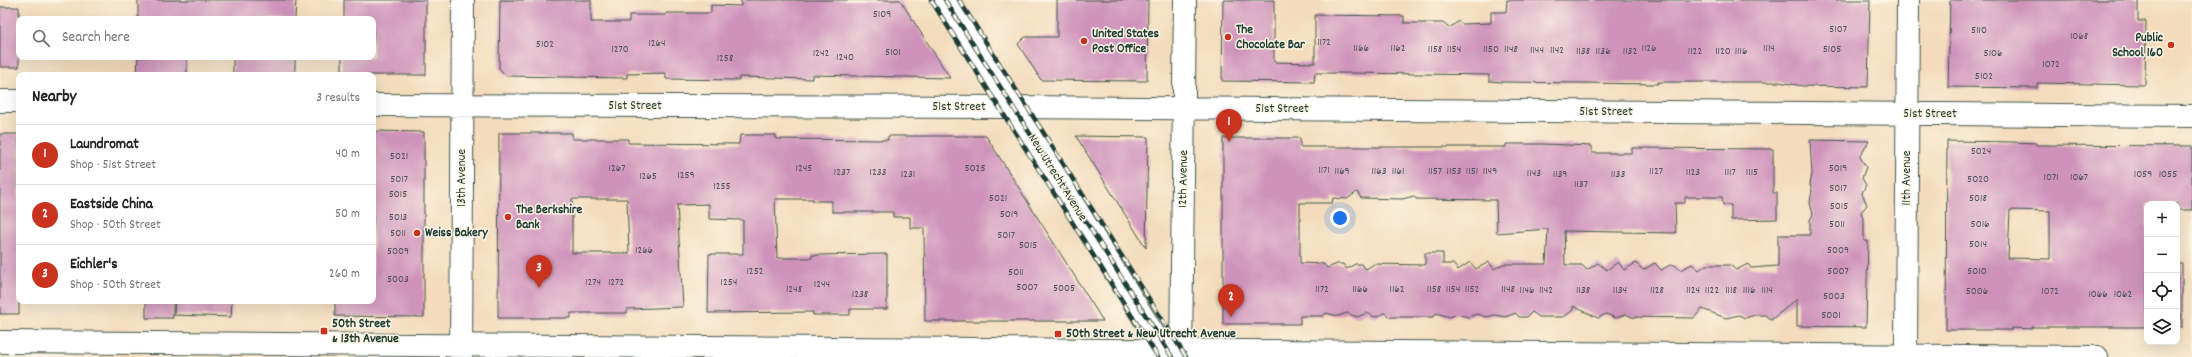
<!DOCTYPE html>
<html lang="en">
<head>
<meta charset="utf-8">
<style>
	body { margin:0; font-family:Dekko,sans-serif; background:#f2f2f2; color:#222 }
	.controls { position:absolute; right:12px; bottom:12px; display:grid; overflow:hidden; border-radius:8px; box-shadow:0 4px 16px #0002 }
	.controls button { width:36px; height:36px; display:grid; place-items:center; padding:0; border:0; border-bottom:1px solid #e0e0e0; background:#fff; color:#222; font:20px sans-serif }
	.you { position:absolute; left:1340px; top:218px; width:14px; height:14px; margin:-10px; border:3px solid #fff; border-radius:50%; background:#1a73e8; box-shadow:0 0 0 6px #1a73e833 }
	.badge { display:grid; place-items:center; width:26px; height:26px; border-radius:50%; background:#c8321e; color:#fff; font-size:13px; font-weight:700 }
	.pin { position:absolute; translate:-50% -33px; filter:drop-shadow(0 1px 2px #0008) }
	.pin::after { content:''; position:absolute; top:21px; width:14px; height:12px; background:inherit; clip-path:polygon(0 0,100% 0,50% 100%) }
	.list { margin:0; padding:0; list-style:none }
	h2 { display:flex; justify-content:space-between; align-items:center; height:52px; margin:0; padding:0 16px; font-size:17px }
	h2 small { font-size:13px; font-weight:400; color:#767676 }
	.list li { display:grid; grid-template-columns:26px 1fr auto; gap:12px; align-items:center; box-sizing:border-box; height:60px; padding:0 16px; border-top:1px solid #e0e0e0 }
	.list b { display:block; font-size:15px; white-space:nowrap }
	.list p { margin:0; font-size:13px; white-space:nowrap; color:#767676 }
	.list em { font-size:13px; font-style:normal; color:#767676 }
	.icon { flex:none; width:22px; height:22px; fill:none; stroke:currentColor; stroke-width:2; stroke-linecap:round; stroke-linejoin:round }
	.map { position:relative; flex:none; width:2192px; height:357px; overflow:hidden }
	.search { position:absolute; background:#fff; box-shadow:0 4px 16px #0002; left:16px; top:16px; width:360px; height:44px; display:flex; align-items:center; gap:10px; box-sizing:border-box; padding:0 14px; border-radius:8px; color:#767676; font-size:15px }
	.panel { position:absolute; background:#fff; box-shadow:0 4px 16px #0002; left:16px; top:72px; width:360px; height:232px; border-radius:8px }
	.map>svg:first-child { display:block }
	.building { fill:#cf93bb; fill-rule:evenodd }
	.lines { fill:none; stroke-linecap:round; stroke-linejoin:round }
	.minor-casing { stroke:#3f5548; stroke-width:24 }
	.minor { stroke:#fff; stroke-width:22 }
	.rail-casing { stroke:#1f3d34; stroke-width:4.5 }
	.rail { stroke:#fcf5e5; stroke-width:3; stroke-dasharray:9; stroke-linecap:butt }
	.poi-dot { fill:#c8321e; stroke:#fcf5e5; stroke-width:1.5 }
	.labels { text-anchor:middle; dominant-baseline:central; stroke-width:3; stroke-linejoin:round; paint-order:stroke }
	.number-label { font-size:11px; fill:#4b5256 }
	.poi-label { font-size:13px; font-weight:bold; fill:#1f3d34; stroke:#fcf5e5; text-anchor:start }
	.street-label { font-size:13px; fill:#1f3d34; stroke:#fcf5e5 }
</style>
</head>
<body>
<div class="map">
<svg width="2192" height="357" viewBox="0 0 2192 357">
	<rect width="100%" height="100%" fill="#fcf5e5"/>
	<filter id="ink" filterUnits="userSpaceOnUse"><feTurbulence type="fractalNoise" baseFrequency=".025" numOctaves="2"/><feDisplacementMap in="SourceGraphic" scale="8" xChannelSelector="R" yChannelSelector="G"/><feConvolveMatrix kernelMatrix="1 2 1 2 8 2 1 2 1" color-interpolation-filters="sRGB"/></filter>
	<filter id="wash" filterUnits="userSpaceOnUse"><feTurbulence type="fractalNoise" baseFrequency=".012" numOctaves="4" result="noise"/><feDisplacementMap in="SourceGraphic" scale="16" xChannelSelector="R" yChannelSelector="G"/><feGaussianBlur stdDeviation="0.9" result="paint"/><feColorMatrix in="noise" values="0 0 0 0 0 0 0 0 0 0 0 0 0 0 0 0 0 1.4 0 .05"/><feComposite in="paint" operator="in"/></filter>
	<g filter="url(#wash)">
		<rect width="100%" height="100%" fill="#f3dbbb"/>
		<g id="blocks">
			<path class="building" d="M138,0H296L295,19H138Z
				M344,0H426V75H342V57H373V19H344Z
				M500,0H591V22H629V15H666V13H711V5L741,6V0H900L950,78L812,75V79L739,77V80L666,79V73L627,74V78L506,76L499,68Z
				M1057,0H1148L1147,81L1041,80L1018,44L1025,37H1057Z
				M1223,0H1274V62L1315,63V15L1404,16V23H1443L1449,28L1459,21L1461,24L1491,23V12H1506L1507,0H1870L1868,87L1803,86L1779,82H1658V84L1501,82L1489,81V75L1352,73H1315L1314,82L1222,81Z
				M1950,0H2138V21H2146L2145,85L2037,83V88L1948,87Z
				M0,7H19V67H0Z
				M138,57H187V75L137,74Z
				M233,57H295V75H233Z
				M373,131L424,132V317L335,316V301H373Z
				M499,133H572V139H628V143L739,144L740,135H776V139L888,140V136H986L1103,321H925L924,228H910V217H893V212H832V201H813V199H775L777,258H812V255L887,254V309H850V315H813V312L708,313L709,254H743V220L709,219V204L677,205L683,307L627,309V313H571V318H498ZM572,199H627L629,253H572Z
				M0,134H19V314H0Z
				M1076,136L1148,137L1146,248Z
				M1223,138H1300V147H1506V144H1543L1592,146V153H1632V148L1773,149V193H1777V219L1731,220V205H1723L1722,197H1685V203H1675L1676,233L1564,231L1565,265H1582L1587,270L1598,263L1607,270L1618,262L1624,270L1636,263L1643,270L1655,263L1661,270L1670,265H1675L1680,270L1692,264L1699,270L1706,265H1730L1736,270L1748,264L1751,268L1778,266V235H1810V220L1813,214L1810,203L1812,190L1810,185L1812,174L1810,140L1869,141L1860,157L1866,167L1862,178L1866,185L1862,193L1867,205L1861,212L1864,222V241H1868L1866,327L1797,326V299L1771,320L1765,315H1755L1745,318L1739,315L1726,318L1702,309L1694,318L1632,317L1626,314L1616,318L1606,314L1598,318L1573,306V310L1564,317H1539L1532,312L1527,317H1519L1516,313L1505,317L1495,315L1486,317L1477,314L1468,317L1457,314L1450,317L1436,313L1433,317H1389L1385,313L1375,317L1367,313L1357,317L1347,313L1338,316L1326,313L1323,316H1300V324H1223ZM1357,192L1361,198L1402,199L1414,196L1416,199L1496,200L1497,233L1548,229L1546,264H1503L1494,269L1489,262L1476,269L1470,262L1458,270L1453,264H1443V253H1425V265L1374,264L1366,269L1361,264H1355L1347,269L1343,264H1337L1327,268L1324,264L1300,263V203H1332L1333,198L1347,199Z
				M1947,141L2014,142L2036,143V145L2192,146V210H2177V204H2147V327H2032V329L2012,328V330H1946ZM2010,210L2050,211V259L2008,258Z
				M2177,263H2182V327H2177Z
				M146,301H173V318H146Z
				M175,301H232L231,317L174,315Z"/>
		</g>
	</g>
	<g filter="url(#ink)">
		<use href="#blocks" fill-opacity="0" stroke="#3f5548" stroke-width="1"/>
		<g class="lines">
			<defs>
				<path id="minor" d="M946,0L1168,357
					M0,101H19
					M373,105L1013,107L2192,116
					M0,342L2097,357
					M461,357L463,0
					M1181,357L1185,0
					M1906,357L1908,0"/>
			</defs>
			<use href="#minor" class="minor-casing"/>
			<use href="#minor" class="minor"/>
			<defs>
				<path id="rail" d="M931,0L1158,357
					M945,0L1172,357
					M959,0L1186,357"/>
			</defs>
			<use href="#rail" class="rail-casing"/>
			<use href="#rail" class="rail"/>
		</g>
	</g>
	<g class="poi-dot">
		<circle cx="1228" cy="37" r="4"/>
		<circle cx="1084" cy="41" r="4"/>
		<circle cx="2171" cy="45" r="4"/>
		<circle cx="508" cy="217" r="4"/>
		<circle cx="417" cy="233" r="4"/>
		<rect x="320" y="327" width="8" height="8" rx="2"/>
		<rect x="1054" y="330" width="8" height="8" rx="2"/>
	</g>
	<g class="labels">
		<g class="number-label">
			<text x="882" y="15">5109</text>
			<text x="1838" y="30">5107</text>
			<text x="1979" y="31">5110</text>
			<text x="2079" y="37">1068</text>
			<text x="1324" y="43">1172</text>
			<text x="657" y="44">1264</text>
			<text x="545" y="45">5102</text>
			<text x="1361" y="49">1166</text>
			<text x="1398" y="49">1162</text>
			<text x="1649" y="49">1126</text>
			<text x="1769" y="49">1114</text>
			<text x="620" y="50">1270</text>
			<text x="1435" y="50">1158</text>
			<text x="1454" y="50">1154</text>
			<text x="1491" y="50">1150</text>
			<text x="1511" y="50">1148</text>
			<text x="1832" y="50">5105</text>
			<text x="1537" y="51">1144</text>
			<text x="1557" y="51">1142</text>
			<text x="1583" y="52">1138</text>
			<text x="1603" y="52">1136</text>
			<text x="1630" y="52">1132</text>
			<text x="1695" y="52">1122</text>
			<text x="1723" y="52">1120</text>
			<text x="1741" y="52">1116</text>
			<text x="893" y="53">5101</text>
			<text x="821" y="54">1242</text>
			<text x="1993" y="54">5106</text>
			<text x="845" y="58">1240</text>
			<text x="725" y="59">1258</text>
			<text x="2051" y="65">1072</text>
			<text x="1984" y="77">5102</text>
			<text x="1981" y="152">5024</text>
			<text x="399" y="157">5021</text>
			<text x="617" y="169">1267</text>
			<text x="804" y="169">1245</text>
			<text x="975" y="169">5025</text>
			<text x="1838" y="169">5019</text>
			<text x="1324" y="171">1171</text>
			<text x="1342" y="172">1169</text>
			<text x="1379" y="172">1163</text>
			<text x="1398" y="172">1161</text>
			<text x="1435" y="172">1157</text>
			<text x="1454" y="172">1153</text>
			<text x="1472" y="172">1151</text>
			<text x="1490" y="172">1149</text>
			<text x="1656" y="172">1127</text>
			<text x="842" y="173">1237</text>
			<text x="878" y="173">1233</text>
			<text x="1693" y="173">1123</text>
			<text x="1730" y="173">1117</text>
			<text x="1752" y="173">1115</text>
			<text x="1534" y="174">1143</text>
			<text x="908" y="175">1231</text>
			<text x="1560" y="175">1139</text>
			<text x="1618" y="175">1133</text>
			<text x="2143" y="175">1059</text>
			<text x="2168" y="175">1055</text>
			<text x="686" y="176">1259</text>
			<text x="648" y="177">1265</text>
			<text x="2051" y="178">1071</text>
			<text x="2079" y="178">1067</text>
			<text x="399" y="180">5017</text>
			<text x="1978" y="180">5020</text>
			<text x="1581" y="185">1137</text>
			<text x="722" y="187">1255</text>
			<text x="1838" y="189">5017</text>
			<text x="398" y="195">5015</text>
			<text x="998" y="199">5021</text>
			<text x="1978" y="199">5018</text>
			<text x="1839" y="207">5015</text>
			<text x="1009" y="215">5019</text>
			<text x="398" y="218">5013</text>
			<text x="1837" y="225">5011</text>
			<text x="1980" y="225">5016</text>
			<text x="398" y="234">5011</text>
			<text x="1006" y="236">5017</text>
			<text x="1978" y="245">5014</text>
			<text x="1028" y="246">5015</text>
			<text x="644" y="251">1266</text>
			<text x="1838" y="251">5009</text>
			<text x="398" y="252">5009</text>
			<text x="755" y="272">1252</text>
			<text x="1838" y="272">5007</text>
			<text x="1977" y="272">5010</text>
			<text x="1016" y="273">5011</text>
			<text x="398" y="280">5003</text>
			<text x="593" y="283">1274</text>
			<text x="616" y="283">1272</text>
			<text x="729" y="283">1254</text>
			<text x="822" y="285">1244</text>
			<text x="1027" y="288">5007</text>
			<text x="1064" y="289">5005</text>
			<text x="794" y="290">1248</text>
			<text x="1322" y="290">1172</text>
			<text x="1360" y="290">1166</text>
			<text x="1397" y="290">1162</text>
			<text x="1434" y="290">1158</text>
			<text x="1453" y="290">1154</text>
			<text x="1472" y="290">1152</text>
			<text x="1508" y="290">1148</text>
			<text x="1527" y="291">1146</text>
			<text x="1546" y="291">1142</text>
			<text x="1583" y="291">1138</text>
			<text x="1620" y="291">1134</text>
			<text x="1657" y="291">1128</text>
			<text x="1693" y="291">1124</text>
			<text x="1712" y="291">1122</text>
			<text x="1731" y="291">1118</text>
			<text x="1749" y="291">1116</text>
			<text x="1767" y="291">1114</text>
			<text x="1977" y="292">5006</text>
			<text x="2050" y="292">1072</text>
			<text x="860" y="295">1238</text>
			<text x="2098" y="295">1066</text>
			<text x="2123" y="295">1062</text>
			<text x="1834" y="297">5003</text>
			<text x="1831" y="316">5001</text>
		</g>
		<g class="poi-label">
			<text x="1236" y="30">The<tspan x="1236" dy="15">Chocolate Bar</tspan></text>
			<text x="1092" y="34">United States<tspan x="1092" dy="15">Post Office</tspan></text>
			<text x="2163" y="38" text-anchor="end">Public<tspan x="2163" dy="15">School 160</tspan></text>
			<text x="516" y="210">The Berkshire<tspan x="516" dy="15">Bank</tspan></text>
			<text x="425" y="233">Weiss Bakery</text>
			<text x="332" y="324">50th Street<tspan x="332" dy="15">&amp; 13th Avenue</tspan></text>
			<text x="1066" y="334">50th Street &amp; New Utrecht Avenue</text>
		</g>
		<g class="street-label">
			<text x="635" y="106">51st Street</text>
			<text x="959" y="107">51st Street</text>
			<text x="1282" y="109">51st Street</text>
			<text x="1606" y="112">51st Street</text>
			<text x="1930" y="114">51st Street</text>
			<text transform="translate(462 178) rotate(-90)">13th Avenue</text>
			<text transform="translate(1057 178) rotate(58)">New Utrecht Avenue</text>
			<text transform="translate(1907 178) rotate(-90)">11th Avenue</text>
			<text transform="translate(1184 179) rotate(-89)">12th Avenue</text>
		</g>
	</g>
</svg>
<div class="controls">
<button>+</button>
<button>−</button>
<button><svg class="icon" aria-label="locate" viewBox="0 0 24 24"><circle cx="12" cy="12" r="6"/><path d="M12 2v4M12 18v4M2 12h4M18 12h4"/></svg></button>
<button><svg class="icon" aria-label="layers" viewBox="0 0 24 24"><path d="M12 4l9 5-9 5-9-5zM3 14l9 5 9-5"/></svg></button>
</div>
<div class="you"></div>
<div class="pin badge" style="left:1229px;top:142px">1</div>
<div class="pin badge" style="left:1231px;top:317px">2</div>
<div class="pin badge" style="left:539px;top:288px">3</div>
<div class="search"><svg class="icon" aria-label="search" viewBox="0 0 24 24"><circle cx="10" cy="10" r="6"/><path d="M15 15l6 6"/></svg>Search here</div>
<section class="panel">
<h2>Nearby<small>3 results</small></h2>
<ul class="list">
<li><span class="badge">1</span><div><b>Laundromat</b><p>Shop · 51st Street</p></div><em>40 m</em></li>
<li><span class="badge">2</span><div><b>Eastside China</b><p>Shop · 50th Street</p></div><em>50 m</em></li>
<li><span class="badge">3</span><div><b>Eichler's</b><p>Shop · 50th Street</p></div><em>260 m</em></li>
</ul>
</section>
</div>
</body>
</html>
